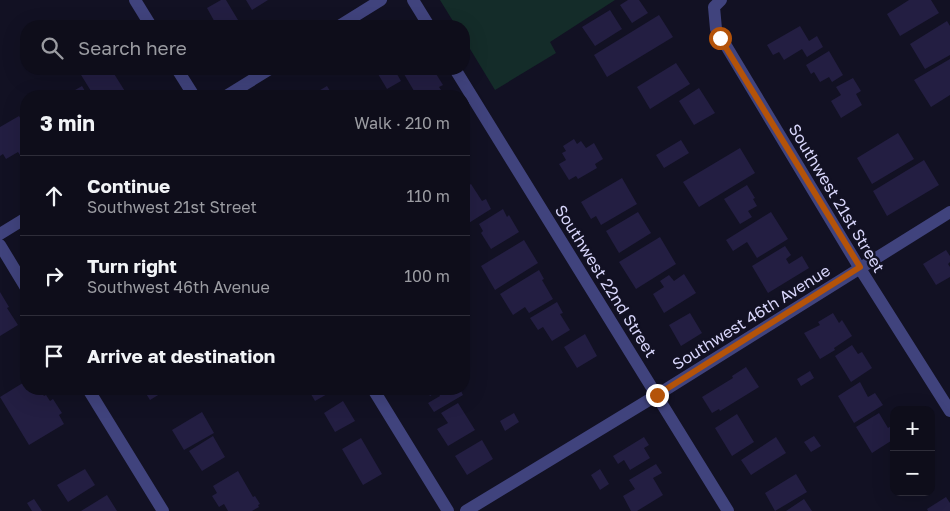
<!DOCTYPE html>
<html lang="en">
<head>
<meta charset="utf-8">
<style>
	body { margin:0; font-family:"Golos Text",sans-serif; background:#171623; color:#f1f3f6 }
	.controls { position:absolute; right:15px; bottom:15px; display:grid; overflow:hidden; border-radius:10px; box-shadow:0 5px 20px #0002 }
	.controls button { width:45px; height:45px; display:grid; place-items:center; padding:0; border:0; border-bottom:1px solid #2e2d39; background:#0e0d1a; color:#f1f3f6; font:25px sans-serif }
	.stop { position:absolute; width:15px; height:15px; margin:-11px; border:4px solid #b45309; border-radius:50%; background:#fff }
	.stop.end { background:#b45309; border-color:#fff; box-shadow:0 1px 5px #0008 }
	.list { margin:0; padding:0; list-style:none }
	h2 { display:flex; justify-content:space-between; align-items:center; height:65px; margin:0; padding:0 20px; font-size:21px }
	h2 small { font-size:16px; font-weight:400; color:#9b9ca2 }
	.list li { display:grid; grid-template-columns:32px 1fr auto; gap:15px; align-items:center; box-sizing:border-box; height:80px; padding:0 20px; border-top:1px solid #2e2d39 }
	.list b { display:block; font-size:19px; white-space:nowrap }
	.list p { margin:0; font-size:16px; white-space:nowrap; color:#9b9ca2 }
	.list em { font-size:16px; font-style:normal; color:#9b9ca2 }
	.icon { flex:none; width:28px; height:28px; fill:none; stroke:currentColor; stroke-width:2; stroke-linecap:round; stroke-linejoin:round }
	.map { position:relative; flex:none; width:950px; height:511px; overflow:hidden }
	.search { position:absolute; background:#0e0d1a; box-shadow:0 5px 20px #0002; left:20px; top:20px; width:450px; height:55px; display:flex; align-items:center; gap:12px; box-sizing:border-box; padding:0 18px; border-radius:20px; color:#9b9ca2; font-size:19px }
	.panel { position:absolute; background:#0e0d1a; box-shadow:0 5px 20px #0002; left:20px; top:90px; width:450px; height:305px; border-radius:20px }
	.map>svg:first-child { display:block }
	.green { fill:#142c29 }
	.building { fill:#231e42 }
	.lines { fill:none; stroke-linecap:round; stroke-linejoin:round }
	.minor { stroke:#40437d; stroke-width:12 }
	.route { stroke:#b45309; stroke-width:6 }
	.labels { text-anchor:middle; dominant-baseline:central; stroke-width:5; stroke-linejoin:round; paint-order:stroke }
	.street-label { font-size:16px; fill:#d8d6fb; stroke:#121123 }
</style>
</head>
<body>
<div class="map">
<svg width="950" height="511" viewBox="0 0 950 511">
	<rect width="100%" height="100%" fill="#121123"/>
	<path class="green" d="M440,0H615L550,42L556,53L495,90L464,39V26H456Z"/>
	<path class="building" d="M221,0H226L238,20L228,26H217L207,8Z
		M246,0H268L252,10Z
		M628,0H639L648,13L632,23L620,5Z
		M909,0H931L939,13L900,36L887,14Z
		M610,10L622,29L595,46L582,27Z
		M659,15L673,37L607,77L594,55Z
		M947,21L950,26V55L925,69L910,44Z
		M800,26L809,41L817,36L823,47L807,57L802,49L784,60L779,52L773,55L767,45Z
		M829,51L843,75L832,82L829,77L820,82L814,72L811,74L806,65Z
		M950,59V95L931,107L914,80Z
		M676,63L690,84L650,109L637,87Z
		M80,69H111L128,96H94L78,70Z
		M375,69H394L401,81L387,89Z
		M401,69H433L443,85L439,87L445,96H417Z
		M853,78L861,91L856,94L862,105L841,118L831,101L841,95L836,87Z
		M82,86L88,96H72L70,93Z
		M327,86L333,96H310Z
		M699,88L715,113L694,125L679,101Z
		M19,116L26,128V160L24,161L18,152L6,159L3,154L0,156V127Z
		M898,133L914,159L872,184L857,158Z
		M574,139L577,144L581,141L586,148L594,143L603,159L595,164L597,168L578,179L576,176L569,180L559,164L566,160L562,153L566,151L563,146Z
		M681,140L689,153L664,168L656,155Z
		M740,148L755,173L699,207L683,182Z
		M924,160L939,185L887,216L873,191Z
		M622,178L637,204L601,225L596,216L591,219L581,202Z
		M471,184L482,201L486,199L491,209L464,226V189Z
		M747,185L755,198L753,199L757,206L748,211L752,217L740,224L724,199Z
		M503,209L507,217L509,215L519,232L491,249L481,233L483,231L479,224Z
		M638,212L651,233L619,253L606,231Z
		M771,212L788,239L757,258L747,242L733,251L726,240Z
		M660,237L676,264L636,289L619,262Z
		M524,240L538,263L495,290L481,266Z
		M785,246L791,255L786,259L789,264L802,256L809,268L768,293L752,266Z
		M946,250L950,256V262L948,264L950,267V277L936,285L923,264Z
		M539,270L544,279L542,280L553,299L529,313L525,307L513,315L500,294Z
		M684,274L696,293L664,313L653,294L664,287L660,281L669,275L674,281Z
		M0,292L9,307L7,308L18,325L0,336Z
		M557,302L563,313L560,314L570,330L552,341L543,327L538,330L530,318Z
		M690,313L702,333L681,346L669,325Z
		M833,313L839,323L842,320L852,336L834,348L835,350L820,359L804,333L820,325L818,322Z
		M585,334L597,356L577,368L564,347Z
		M852,345L858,354L862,352L872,368L851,382L835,356Z
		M746,367L759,387L720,411L719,409L712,413L702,397L733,378L732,376Z
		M810,371L814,378L801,386L797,379Z
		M26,381V389H34L36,393L40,390L44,396L46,395L50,401L53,399L62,413L59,415L64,424L29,445L0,397Z
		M860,382L868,397L875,393L883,405L854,423L838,396Z
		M143,389H168L150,400Z
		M308,389H336L315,401Z
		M425,389H460L463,395L434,412L428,403L440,396L438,391L430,396Z
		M343,401L355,421L335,432L324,413Z
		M458,403L475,430L448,446L437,429L448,423L441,413Z
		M202,412L214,433L184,450L172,430Z
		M514,413L519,422L505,431L500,421Z
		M879,413L888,428L894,424V439L872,453L856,427Z
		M737,414L754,442L732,456L715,428Z
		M213,436L225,457L202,471L189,451Z
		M814,436L821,446L811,452L804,442Z
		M644,437L649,445L644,448L650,458L630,470L624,460L618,464L613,456Z
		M776,437L786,453L751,475L741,460Z
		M361,438L382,474L363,485L342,449Z
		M482,440L493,459L467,475L455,456Z
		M656,464L662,473L653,478L663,495L637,511H631L623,496L635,489L629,480Z
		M85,469L95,485L68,502L57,485Z
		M600,469L609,484L600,490L591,475Z
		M238,471L253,497L255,496L260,504L258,505L259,507L252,511H228L224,504L219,507L212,496L217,493L213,486Z
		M796,474L807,492L775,511L765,493Z
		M107,495L117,511H81Z
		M946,497L950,503V511H928L927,509Z
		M34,499L42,511H32L27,503Z
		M804,499L812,511H786Z"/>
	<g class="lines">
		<path class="minor" d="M135,0L151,26
			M413,0L429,26
			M721,0L714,7L716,29L859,267L950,411
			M339,26L381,0
			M177,69L194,96
			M455,69L728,511
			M226,96L270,69
			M0,234L26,218
			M0,245L26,288
			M88,389L163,511
			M373,389L448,511
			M466,511L657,395L950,212"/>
	</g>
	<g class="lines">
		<path class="route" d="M657,395L860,267L720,38"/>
	</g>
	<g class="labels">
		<g class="street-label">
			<text transform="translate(837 198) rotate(59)">Southwest 21st Street</text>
			<text transform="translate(606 281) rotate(58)">Southwest 22nd Street</text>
			<text transform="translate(751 317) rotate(-32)">Southwest 46th Avenue</text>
		</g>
	</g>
</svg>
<div class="controls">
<button>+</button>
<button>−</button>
</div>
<div class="stop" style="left:720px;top:38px"></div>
<div class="stop end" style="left:657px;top:395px"></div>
<div class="search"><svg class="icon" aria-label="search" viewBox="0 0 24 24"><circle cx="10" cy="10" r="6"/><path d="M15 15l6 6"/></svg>Search here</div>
<section class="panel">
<h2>3 min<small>Walk · 210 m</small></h2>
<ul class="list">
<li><svg class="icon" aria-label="ahead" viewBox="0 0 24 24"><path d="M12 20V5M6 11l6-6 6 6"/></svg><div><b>Continue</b><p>Southwest 21st Street</p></div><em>110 m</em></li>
<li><svg class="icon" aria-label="right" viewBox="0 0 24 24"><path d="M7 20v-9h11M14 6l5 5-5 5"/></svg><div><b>Turn right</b><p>Southwest 46th Avenue</p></div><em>100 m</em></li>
<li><svg class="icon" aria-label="arrive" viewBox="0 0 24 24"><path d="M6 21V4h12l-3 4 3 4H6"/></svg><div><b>Arrive at destination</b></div></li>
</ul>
</section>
</div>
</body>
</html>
